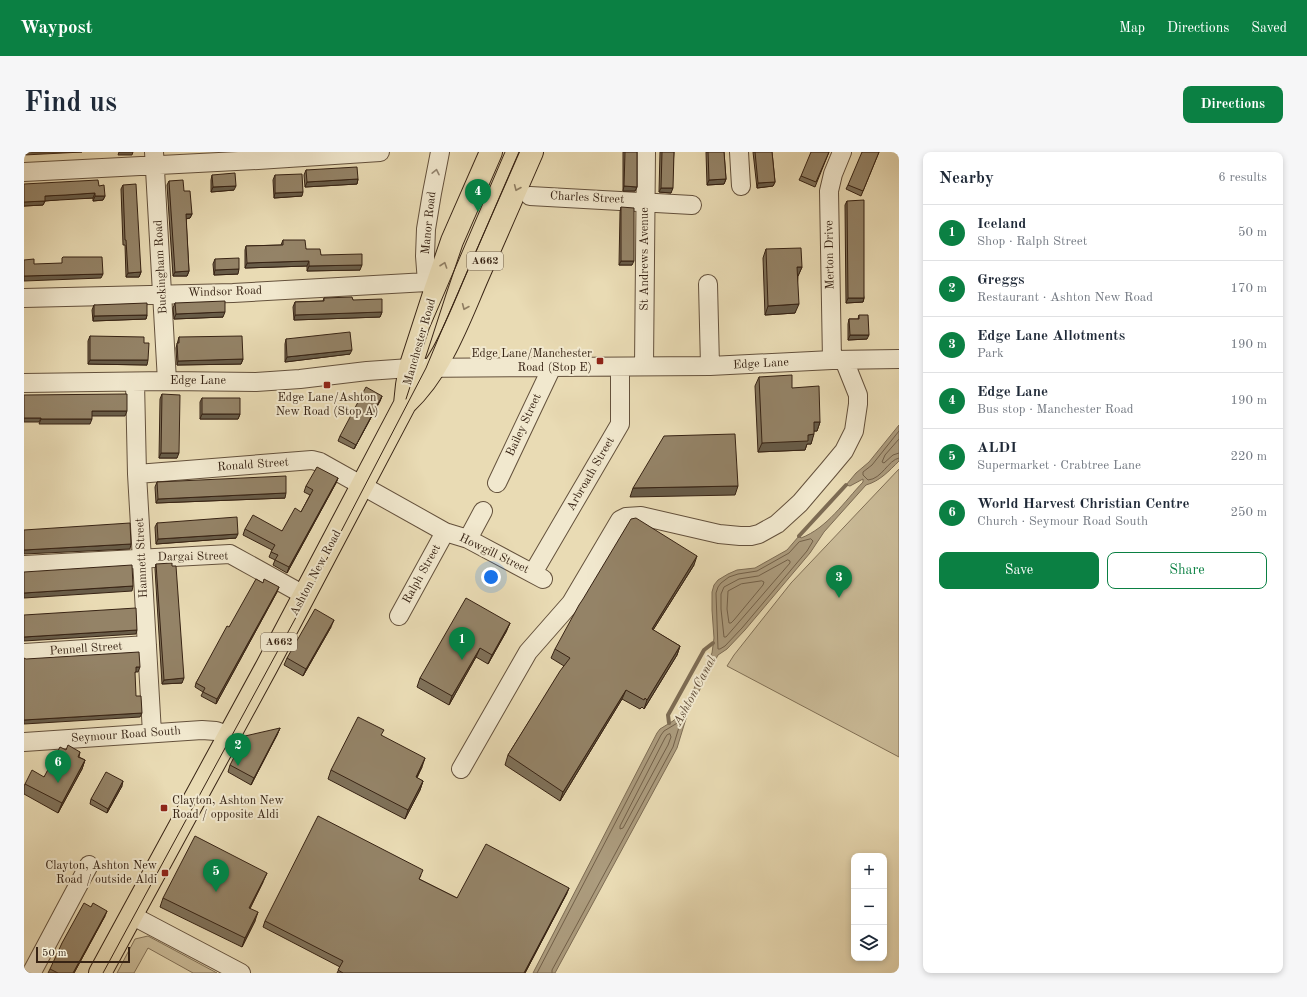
<!DOCTYPE html>
<html lang="en">
<head>
<meta charset="utf-8">
<style>
	body { margin:0; font-family:"Old Standard TT",serif; background:#f6f6f7; color:#1f2937 }
	.controls { position:absolute; right:12px; bottom:12px; display:grid; overflow:hidden; border-radius:8px; box-shadow:0 2px 6px #0003 }
	.controls button { width:36px; height:36px; display:grid; place-items:center; padding:0; border:0; border-bottom:1px solid #e0e1e3; background:#fff; color:#1f2937; font:20px sans-serif }
	.scale { position:absolute; left:12px; bottom:10px; width:94px; box-sizing:border-box; padding-left:4px; border:2px solid #372314; border-top:0; font-size:11px; line-height:14px; white-space:nowrap; color:#372314; -webkit-text-stroke:3px #f1e8ce; paint-order:stroke }
	.you { position:absolute; left:467px; top:425px; width:14px; height:14px; margin:-10px; border:3px solid #fff; border-radius:50%; background:#1a73e8; box-shadow:0 0 0 6px #1a73e833 }
	.badge { display:grid; place-items:center; width:26px; height:26px; border-radius:50%; background:#0b8043; color:#fff; font-size:13px; font-weight:700 }
	.pin { position:absolute; translate:-50% -33px; filter:drop-shadow(0 1px 2px #0008) }
	.pin::after { content:''; position:absolute; top:21px; width:14px; height:12px; background:inherit; clip-path:polygon(0 0,100% 0,50% 100%) }
	.list { margin:0; padding:0; list-style:none }
	h2 { display:flex; justify-content:space-between; align-items:center; height:52px; margin:0; padding:0 16px; font-size:17px }
	h2 small { font-size:13px; font-weight:400; color:#747a83 }
	.list li { display:grid; grid-template-columns:26px 1fr auto; gap:12px; align-items:center; box-sizing:border-box; height:56px; padding:0 16px; border-top:1px solid #e0e1e3 }
	.list b { display:block; font-size:15px; white-space:nowrap }
	.list p { margin:0; font-size:13px; white-space:nowrap; color:#747a83 }
	.list em { font-size:13px; font-style:normal; color:#747a83 }
	.actions { display:flex; gap:8px; padding:12px 16px }
	.actions a { flex:1; padding:9px 0; border:1px solid #0b8043; border-radius:8px; text-align:center; font-size:14px; color:#0b8043 }
	.actions .main { background:#0b8043; color:#fff }
	.icon { flex:none; width:22px; height:22px; fill:none; stroke:currentColor; stroke-width:2; stroke-linecap:round; stroke-linejoin:round }
	.map { position:relative; flex:none; width:875px; height:821px; overflow:hidden; border-radius:8px }
	header { display:flex; align-items:center; gap:24px; box-sizing:border-box; height:56px; padding:0 20px; background:#0b8043; color:#fff }
	header strong { font-size:19px }
	nav { display:flex; gap:22px; margin-inline-start:auto; font-size:14px }
	.intro { display:flex; align-items:center; justify-content:space-between; box-sizing:border-box; height:96px; padding:0 24px }
	h1 { margin:0; font-size:28px }
	.button { padding:10px 18px; border-radius:8px; background:#0b8043; color:#fff; font-size:14px; font-weight:700 }
	main { display:flex; gap:24px; padding:0 24px }
	aside { flex:1; background:#fff; border-radius:8px; box-shadow:0 2px 6px #0003 }
	.map>svg:first-child { display:block }
	.green { fill:#cbbc99; stroke:#817056 }
	.water { fill:#ac9c7e; stroke:#7d6c54 }
	.lines { fill:none; stroke-linecap:round; stroke-linejoin:round }
	.shore { stroke:#726049; stroke-width:1 }
	.stream { stroke:#7d6c54; stroke-width:4 }
	.minor-casing { stroke:#64513c; stroke-width:20 }
	.major-casing { stroke:#372314; stroke-width:24 }
	.minor { stroke:#f1e8ce; stroke-width:18 }
	.major { stroke:#e9dbb4; stroke-width:22 }
	.tram { stroke:#372314; stroke-width:1 }
	.wall { fill:#7f7159; stroke:#372314 }
	.shaded-wall { fill:#685c48; stroke:#372314 }
	.building { fill:#948367; stroke:#372314 }
	.oneway { stroke:#948671 }
	.oneway2 { stroke:#907f64 }
	.poi-dot { fill:#8f2418; stroke:#f1e8ce; stroke-width:1.5 }
	.labels { text-anchor:middle; dominant-baseline:central; stroke-width:4; stroke-linejoin:round; paint-order:stroke }
	.shield { fill:#f1e8ce; stroke:#6f5e4c; stroke-width:1 }
	.shield-label { font-size:11px; font-weight:bold; fill:#372314 }
	.street-label { font-size:12px; fill:#372314; stroke:#f1e8ce }
	.poi-label { font-size:12px; fill:#372314; stroke:#f1e8ce; text-anchor:end }
	.water-label { font-size:13px; font-style:italic; fill:#604d39; stroke:#f1e8ce }
</style>
</head>
<body>
<header>
<strong>Waypost</strong>
<nav><a>Map</a><a>Directions</a><a>Saved</a></nav>
</header>
<div class="intro"><h1>Find us</h1><a class="button">Directions</a></div>
<main>
<div class="map">
<svg width="875" height="821" viewBox="0 0 875 821">
	<rect width="100%" height="100%" fill="#e9dbb4"/>
	<filter id="stains"><feTurbulence type="fractalNoise" baseFrequency=".005" numOctaves="4"/><feColorMatrix values="0 0 0 0 .2 0 0 0 0 .09 0 0 0 0 .02 0 0 0 .5 -.17"/></filter>
	<radialGradient id="worn" r=".72"><stop offset=".6" stop-color="#630" stop-opacity="0"/><stop offset="1" stop-color="#630" stop-opacity=".3"/></radialGradient>
	<path class="green" d="M875,317V605L703,514L710,503L767,431Z
		M124,784L193,821H169L124,796L110,821H93L111,787Z"/>
	<path class="water" d="M875,273V309C865,319 856,329 842,333L800,380L786,401L721,478L703,497L694,503L664,560L653,596L531,821H509L633,581L636,577L649,569L658,560L688,501L690,486L688,458V440L690,433L694,428L704,422L713,418L731,416L763,398L775,384L777,386C803,376 820,350 839,330V327L826,334L822,333L832,321L845,310Z"/>
	<g class="lines">
		<path class="shore" d="M875,279L848,313L839,320V323L844,328C858,327 864,308 875,306
			M875,287L861,303L858,310L860,311L869,303L875,301
			M787,387L789,389L783,399L718,476L701,494L696,497H694L692,441L694,435L697,431L705,425L714,422L733,419L765,401L775,390Z
			M764,408L766,409V411L702,485H700L697,457V442L700,435L715,427L734,424Z
			M738,429L740,430L739,433L710,468L707,471H705L703,457L704,439L717,432Z
			M646,582L647,585L644,593L599,676L596,677V674L641,586L643,583Z
			M513,821L637,583L640,579L655,570L656,572L649,595L545,787L528,818V821"/>
		<path class="stream" d="M775,384L822,333
			M645,571L644,563L680,498L689,491"/>
		<defs>
			<path id="minor" d="M130,0L143,229
				M715,0L717,34
				M0,20L234,8L356,0
				M506,44L668,53
				M684,132L686,214
				M410,138L403,130L401,104L402,77L408,41L416,0
				M0,146L209,141L403,130
				M808,208L805,39L809,22L818,0
				M620,214L622,0
				M111,230L113,322L128,581
				M0,231L143,229L232,230L276,227L343,219L386,216L686,214L808,208L875,207
				M113,322L288,308L296,310L421,380L444,387L519,427
				M473,331L528,215
				M444,387L459,359
				M0,413L206,402L280,443
				M509,421L596,272V215
				M375,464L421,380
				M0,501L123,493
				M0,590L178,578L192,579L204,583
				M437,617L504,500L547,451L596,368L602,365L617,364L695,382L716,384H727L735,382L753,372L776,351L805,317L820,299L830,279L834,252V243L820,208
				M107,763L217,821
				M8,820L65,713"/>
			<path id="major" d="M381,252L383,233L386,216L411,139L428,89L467,0
				M76,821L243,514L381,252C417,218 434,170 453,126C471,84 490,42 508,0"/>
		</defs>
		<use href="#minor" class="minor-casing"/>
		<use href="#major" class="major-casing"/>
		<use href="#minor" class="minor"/>
		<use href="#major" class="major"/>
		<path class="tram" d="M382,247L405,177L481,0
			M79,821L283,445L402,216L417,180L495,0"/>
	</g>
	<path class="wall" d="M599,0H613V35L611,39H599Z
		M636,0H650L647,41L635,40Z
		M682,0H700L702,27L700,32L683,33Z
		M729,0H748L751,30L749,34L733,36Z
		M805,0L791,35L775,28L777,24Z
		M855,0L837,44L822,37L824,33Z
		M282,18L334,27L333,32L281,35L280,23Z
		M188,23L210,38L187,40V28Z
		M251,23L278,44L250,46L249,28Z
		M145,29L160,39L168,62L166,66L162,67L165,119L163,124H149L143,33Z
		M99,33L117,120L115,125H102L101,93H99L97,37Z
		M75,34L81,44L79,48L69,49V46L41,47L21,49L19,53L0,54Z
		M823,49L840,146L839,150L822,151L821,53Z
		M597,55L608,113H595L596,60Z
		M259,88L297,103L336,118L283,119V114L221,116V98L222,94L257,93Z
		M742,97L778,115L774,124L771,161L741,163L739,106Z
		M191,107L214,122L190,123L189,112Z
		M300,146L329,148L358,160L356,165L270,168L269,155L271,150L299,149Z
		M151,151L199,165L150,167L149,156Z
		M70,153L123,163L122,167L69,169L68,158Z
		M835,163L843,187L824,188V172L825,167H834Z
		M66,184L123,213L64,212V189Z
		M155,185L219,207L217,212L153,213L152,196Z
		M262,187L326,202L261,210V192Z
		M735,225L768,236L796,270L793,279H790L787,292H783L781,298L734,300L731,234Z
		M138,242L153,306H135L136,247Z
		M358,244L356,249L330,297L314,289L316,284Z
		M178,246L216,262L214,267H176V250Z
		M314,326L312,331L263,421L249,413L251,408L245,405L248,398L219,383L221,377L258,379L277,360L286,343L280,340L282,334Z
		M133,330L261,346L132,351L131,335Z
		M133,371L212,386L132,392L131,375Z
		M132,412L158,531L138,532L131,417Z
		M670,413L629,478L656,494L653,503L620,557L618,555L616,557L598,547L536,649L481,613L484,603L540,514L527,506L531,497Z
		M253,440L192,552L177,544L179,540L171,535L172,531L205,475Z
		M486,471L482,480L464,512L452,505L425,553L393,535L396,526Z
		M307,475L279,524L260,513L263,506Z
		M256,576L253,583L227,633L204,620L206,613Z
		M358,584L398,615L393,626L399,629L396,638L381,667L304,627L307,618Z
		M42,598L56,600L55,605L61,608L58,617L34,661L0,642V634L1,632L20,625Z
		M98,634L83,661L66,652L67,647Z
		M397,723L395,727L433,746L543,741L501,821H313L316,815L239,775L241,769Z
		M239,730L226,756L231,769L218,795L136,755L139,746Z
		M81,764L50,821H24L26,817Z"/>
	<path class="shaded-wall" d="M0,0H58L0,3Z
		M95,0H109L108,3H94Z
		M334,27L333,32L281,35L283,30Z
		M702,27L700,32L683,33L685,28Z
		M751,30L749,34L733,36L734,31Z
		M212,34L210,38L187,40L189,35Z
		M600,34L613,35L611,39H599Z
		M637,36H649L647,41L635,40Z
		M279,40L278,44L250,46L251,41Z
		M71,41L69,46L19,49L21,44Z
		M71,44H81L79,48L69,49Z
		M21,49L19,53L0,54V50Z
		M162,62H168L166,66L160,67Z
		M285,109L283,114L221,116L223,111Z
		M597,109H610L608,113H595Z
		M338,113L336,118L283,119L285,114Z
		M773,115H778L774,124H770Z
		M215,117L214,122L190,123L191,118Z
		M165,119L163,124H149L151,120Z
		M117,120L115,125H102L104,121Z
		M79,122L77,126L0,129V124Z
		M824,146H840L839,150L822,151Z
		M775,152L771,161L741,163L744,154Z
		M201,160L199,165L150,167L152,162Z
		M358,160L356,165L270,168L271,163Z
		M123,163L122,167L69,169L70,164Z
		M826,183H845L843,187L824,188Z
		M328,198L326,202L261,210L263,205Z
		M219,207L217,212L153,213L154,209Z
		M66,208H124L123,213L64,212Z
		M358,244L356,249L330,297L332,293Z
		M68,259H103L101,264H66Z
		M178,262H216L214,267H176Z
		M0,266H17L15,270H0Z
		M17,267H68L66,272H15Z
		M790,270H796L793,279H786Z
		M790,282L787,292H783L781,298L734,300L738,291L784,283Z
		M137,301H155L153,306H135Z
		M314,326L312,331L263,421L265,415Z
		M714,334L711,343L606,345L609,336Z
		M262,341L261,346L132,351L134,347Z
		M214,382L212,386L132,392L134,387Z
		M107,392L106,397L0,402V398H1Z
		M673,404L670,413L624,486L628,477Z
		M109,434L108,439L0,446V441Z
		M255,435L253,440L192,552L193,547Z
		M310,468L307,475L279,524L282,517Z
		M486,471L482,480L464,512L468,503Z
		M113,478L112,482L0,489V485Z
		M656,494L653,503L620,557L623,548Z
		M456,496L452,505L425,553L428,544Z
		M112,515H116L114,520H110Z
		M160,526L158,531L138,532L140,528Z
		M602,538L598,547L536,649L539,640Z
		M118,561L116,565L0,572V568Z
		M256,576L253,583L227,633L230,626Z
		M401,606L398,615L388,634L392,625Z
		M61,608L58,617L34,661L38,651Z
		M99,629L98,634L83,661L84,657Z
		M399,629L396,638L381,667L384,658Z
		M243,721L239,730L222,765L225,756Z
		M545,736L543,741L501,821H500Z
		M83,759L81,764L50,821H49Z
		M234,760L231,769L218,795L221,786Z"/>
	<path class="building" d="M601,0H613V35L600,34Z
		M638,0H650L649,36H637Z
		M684,0H700L702,27L685,28Z
		M731,0H748L751,30L734,31Z
		M787,0H805L792,30L777,24Z
		M838,0H855L839,39L824,33Z
		M333,15L334,27L283,30L282,18Z
		M211,21L212,34L189,35L188,23Z
		M278,22L279,40L251,41V23Z
		M74,28L75,34L80,33L81,44H71V41L42,43L21,44V49L0,50V32Z
		M159,28L160,39H166L168,62H162L165,119L151,120L145,29Z
		M112,32L117,120L104,121L102,88H101L99,33Z
		M840,48V146H824L823,49Z
		M597,55L610,56V109H597Z
		M259,88H281L282,97H296L297,103L338,102V113L285,114V109L223,111L222,94L259,93Z
		M777,96L778,115H773L775,152L744,154L742,97Z
		M39,105H78L79,122L0,124V108L10,107V112L38,111V106Z
		M215,106V117L191,118V107Z
		M328,145L329,148L358,147V160L271,163V150L300,149V146Z
		M201,149V160L152,162L151,151Z
		M123,151V163L70,164V153Z
		M835,163H844L845,183H826L825,167H835Z
		M326,180L328,198L263,205L262,187Z
		M66,184L120,185V191H125L124,208H66Z
		M218,184L219,207L154,209L153,191H155V185Z
		M768,223V236L795,234L796,270H790V282L784,283V289L738,291L735,225Z
		M342,235L358,244L332,293L316,284Z
		M103,242V259H68V267H17V266H0V243Z
		M138,242L156,243L155,301H137Z
		M178,246H216V262H178Z
		M711,282L714,334L609,336L640,284Z
		M293,315L314,326L265,415L251,408L254,403L247,400L251,393L221,377L229,363L258,379L271,356L277,360L289,338L282,334Z
		M262,324V341L134,347L133,330Z
		M213,365L214,382L134,387L133,371Z
		M612,366L673,404L628,477L656,494L623,548L621,546L620,548L602,538L539,640L484,603L536,519L546,506L531,497L555,453L559,447L607,367Z
		M106,371L107,392L0,398V378Z
		M148,411V414H152L160,526L140,528L132,412Z
		M108,413L109,434L0,441V420Z
		M232,427L239,431L240,427L255,435L193,547L179,540L181,536L172,531L203,474L205,475Z
		M442,446L486,471L468,503L456,496L428,544L396,526Z
		M112,456L113,478L0,485V463Z
		M291,457L310,468L282,517L263,506Z
		M115,500L116,515H112V520H111L112,544H117L118,561L0,568V506L2,507Z
		M334,565L360,578L357,583L401,606L392,625L399,629L384,658L307,618Z
		M256,576L230,626L206,613L221,584Z
		M44,593L56,600L54,605L61,608L38,651L1,632L8,618L20,625L36,595L42,598Z
		M82,620L99,629L84,657L67,647Z
		M294,664L399,718L395,727L433,746L462,692L545,736L500,821H319L314,818L319,809L241,769Z
		M171,684L243,721L225,756L234,760L221,786L139,746Z
		M60,751L67,755L69,751L83,759L49,821H34L26,817L38,791Z"/>
	<defs><path id="oneway-chevron" d="M-2-3.5L2.5 0L-2 3.5" fill="none" stroke-width="1.6" stroke-linecap="round" stroke-linejoin="round"/></defs>
	<use class="oneway" href="#oneway-chevron" transform="translate(412 20) rotate(-78)"/>
	<g class="oneway2">
		<use href="#oneway-chevron" transform="translate(493 36) rotate(113)"/>
		<use href="#oneway-chevron" transform="translate(420 113) rotate(-71)"/>
		<use href="#oneway-chevron" transform="translate(441 155) rotate(113)"/>
	</g>
	<g class="poi-dot">
		<rect x="572" y="205" width="8" height="8" rx="2"/>
		<rect x="299" y="229" width="8" height="8" rx="2"/>
		<rect x="136" y="652" width="8" height="8" rx="2"/>
		<rect x="137" y="717" width="8" height="8" rx="2"/>
	</g>
	<g class="labels">
		<g class="shield">
			<rect x="443" y="100" width="36" height="18" rx="3"/>
			<rect x="237" y="481" width="36" height="18" rx="3"/>
		</g>
		<g class="shield-label">
			<text x="461" y="109">A662</text>
			<text x="255" y="490">A662</text>
		</g>
		<g class="street-label">
			<text transform="translate(563 46) rotate(3)">Charles Street</text>
			<text transform="translate(405 71) rotate(-84)">Manor Road</text>
			<text transform="translate(806 103) rotate(-91)">Merton Drive</text>
			<text transform="translate(621 107) rotate(-90)">St Andrews Avenue</text>
			<text transform="translate(137 115) rotate(-93)">Buckingham Road</text>
			<text transform="translate(201 140) rotate(-2)">Windsor Road</text>
			<text transform="translate(396 190) rotate(-74)">Manchester Road</text>
			<text transform="translate(737 212) rotate(-3)">Edge Lane</text>
			<text x="174" y="229">Edge Lane</text>
			<text transform="translate(500 273) rotate(-65)">Bailey Street</text>
			<text transform="translate(229 313) rotate(-4)">Ronald Street</text>
			<text transform="translate(567 322) rotate(-60)">Arbroath Street</text>
			<text transform="translate(470 402) rotate(26)">Howgill Street</text>
			<text transform="translate(169 405) rotate(-1)">Dargai Street</text>
			<text transform="translate(118 406) rotate(-93)">Hamnett Street</text>
			<text transform="translate(292 421) rotate(-62)">Ashton New Road</text>
			<text transform="translate(398 422) rotate(-61)">Ralph Street</text>
			<text transform="translate(62 497) rotate(-4)">Pennell Street</text>
			<text transform="translate(102 583) rotate(-4)">Seymour Road South</text>
		</g>
		<g class="poi-label">
			<text x="568" y="202">Edge Lane/Manchester<tspan x="568" dy="14">Road (Stop E)</tspan></text>
			<text x="303" y="246" text-anchor="middle">Edge Lane/Ashton<tspan x="303" dy="14">New Road (Stop A)</tspan></text>
			<text x="148" y="649" text-anchor="start">Clayton, Ashton New<tspan x="148" dy="14">Road / opposite Aldi</tspan></text>
			<text x="133" y="714">Clayton, Ashton New<tspan x="133" dy="14">Road / outside Aldi</tspan></text>
		</g>
		<g class="water-label">
			<text transform="translate(671 539) rotate(-62)">Ashton Canal</text>
		</g>
	</g>
	<rect width="100%" height="100%" filter="url(#stains)"/>
	<rect width="100%" height="100%" fill="url(#worn)"/>
</svg>
<div class="controls">
<button>+</button>
<button>−</button>
<button><svg class="icon" aria-label="layers" viewBox="0 0 24 24"><path d="M12 4l9 5-9 5-9-5zM3 14l9 5 9-5"/></svg></button>
</div>
<div class="scale">50 m</div>
<div class="you"></div>
<div class="pin badge" style="left:438px;top:508px">1</div>
<div class="pin badge" style="left:214px;top:614px">2</div>
<div class="pin badge" style="left:815px;top:446px">3</div>
<div class="pin badge" style="left:454px;top:60px">4</div>
<div class="pin badge" style="left:192px;top:740px">5</div>
<div class="pin badge" style="left:34px;top:631px">6</div>
</div>
<aside>
<h2>Nearby<small>6 results</small></h2>
<ul class="list">
<li><span class="badge">1</span><div><b>Iceland</b><p>Shop · Ralph Street</p></div><em>50 m</em></li>
<li><span class="badge">2</span><div><b>Greggs</b><p>Restaurant · Ashton New Road</p></div><em>170 m</em></li>
<li><span class="badge">3</span><div><b>Edge Lane Allotments</b><p>Park</p></div><em>190 m</em></li>
<li><span class="badge">4</span><div><b>Edge Lane</b><p>Bus stop · Manchester Road</p></div><em>190 m</em></li>
<li><span class="badge">5</span><div><b>ALDI</b><p>Supermarket · Crabtree Lane</p></div><em>220 m</em></li>
<li><span class="badge">6</span><div><b>World Harvest Christian Centre</b><p>Church · Seymour Road South</p></div><em>250 m</em></li>
</ul>
<div class="actions"><a class="main">Save</a><a>Share</a></div>
</aside>
</main>
</body>
</html>
